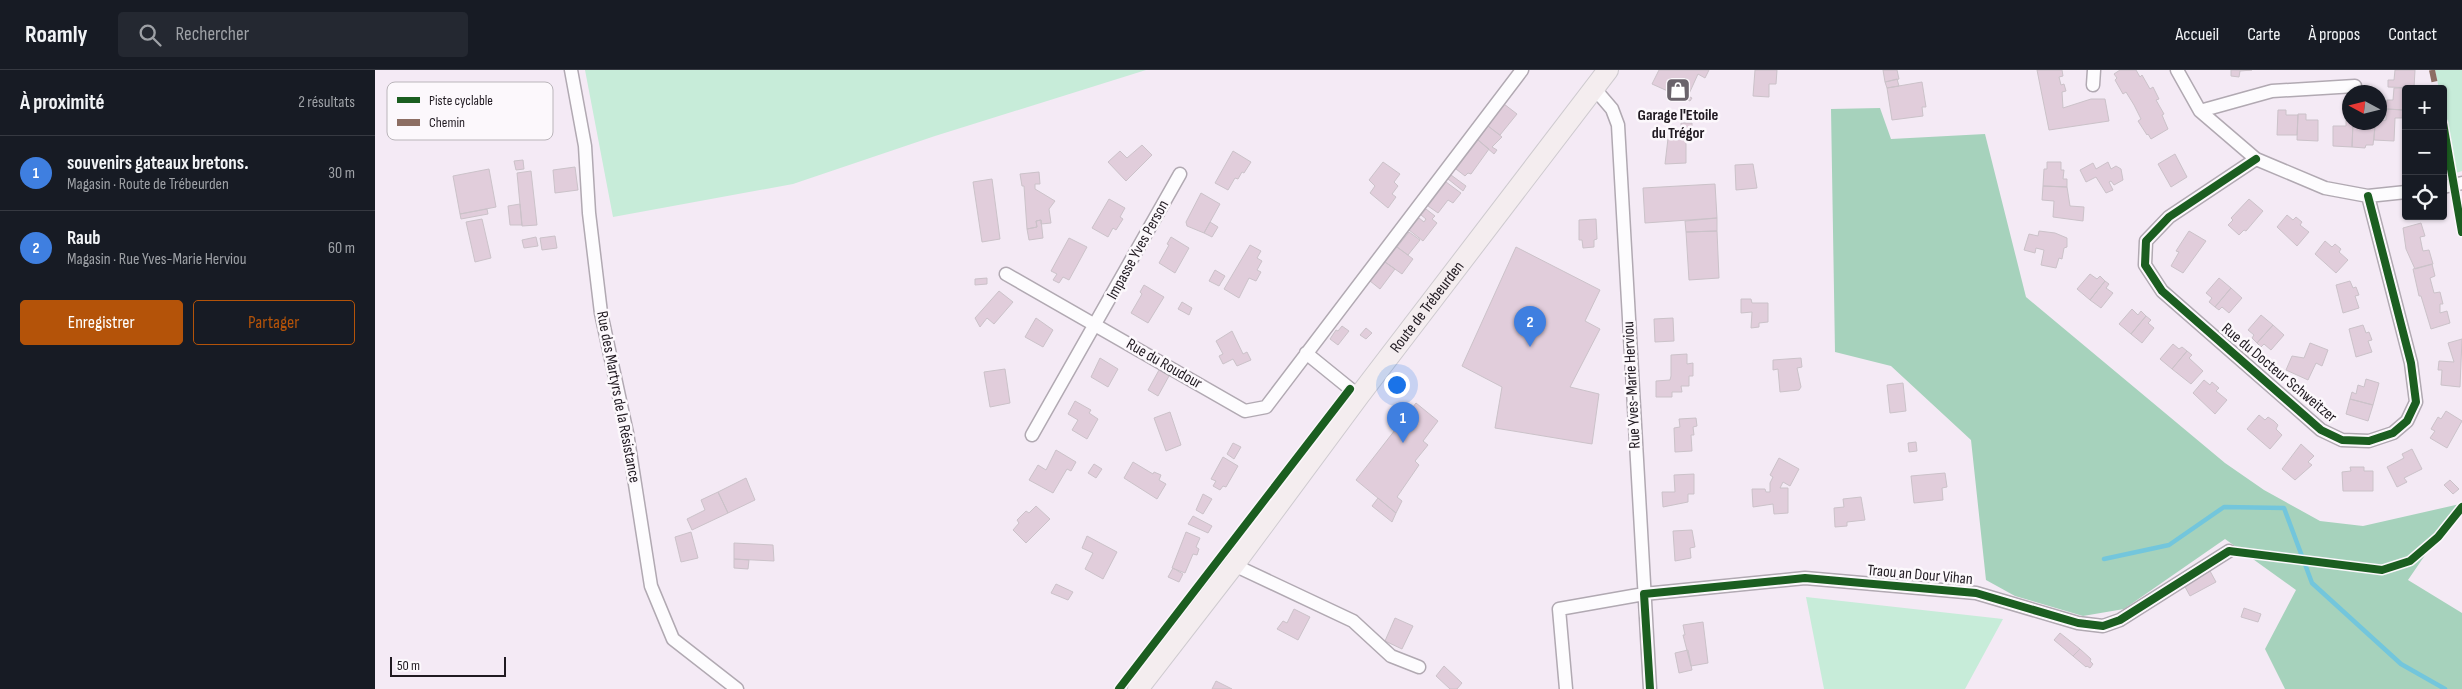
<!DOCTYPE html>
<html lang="fr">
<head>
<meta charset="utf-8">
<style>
	body { margin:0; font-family:"Sofia Sans Condensed",sans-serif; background:#242831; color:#f1f3f6 }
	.controls { position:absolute; right:15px; top:15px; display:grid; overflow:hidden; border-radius:5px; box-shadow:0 1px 4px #0004 }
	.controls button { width:45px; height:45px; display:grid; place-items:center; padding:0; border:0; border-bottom:1px solid #363941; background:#171b24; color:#f1f3f6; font:25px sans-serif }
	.compass { position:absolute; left:1967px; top:15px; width:45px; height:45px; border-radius:50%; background:#171b24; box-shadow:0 1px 4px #0004; rotate:277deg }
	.scale { position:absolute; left:15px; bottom:12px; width:116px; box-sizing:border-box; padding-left:5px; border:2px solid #201a21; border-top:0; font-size:14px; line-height:18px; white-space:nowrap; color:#201a21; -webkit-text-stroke:4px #fcf8fc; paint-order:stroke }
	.you { position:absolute; left:1021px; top:314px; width:18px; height:18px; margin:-12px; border:4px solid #fff; border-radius:50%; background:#1a73e8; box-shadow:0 0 0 8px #1a73e833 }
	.badge { display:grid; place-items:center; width:32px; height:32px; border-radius:50%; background:#b45309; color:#fff; font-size:16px; font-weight:700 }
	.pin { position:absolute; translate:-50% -41px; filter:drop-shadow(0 1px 2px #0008) }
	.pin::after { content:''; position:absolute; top:26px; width:18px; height:15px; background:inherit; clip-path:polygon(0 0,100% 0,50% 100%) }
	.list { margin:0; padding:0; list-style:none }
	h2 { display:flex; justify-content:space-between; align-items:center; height:65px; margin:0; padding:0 20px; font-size:21px }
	h2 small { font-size:16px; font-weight:400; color:#9ea1a6 }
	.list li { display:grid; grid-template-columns:32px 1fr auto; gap:15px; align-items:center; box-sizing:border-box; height:75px; padding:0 20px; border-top:1px solid #363941 }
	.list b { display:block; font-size:19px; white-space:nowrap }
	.list p { margin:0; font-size:16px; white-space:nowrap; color:#9ea1a6 }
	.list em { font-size:16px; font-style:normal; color:#9ea1a6 }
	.actions { display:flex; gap:10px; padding:15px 20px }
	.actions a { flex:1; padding:11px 0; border:1px solid #b45309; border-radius:5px; text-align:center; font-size:18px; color:#b45309 }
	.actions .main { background:#b45309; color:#fff }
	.icon { flex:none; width:28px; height:28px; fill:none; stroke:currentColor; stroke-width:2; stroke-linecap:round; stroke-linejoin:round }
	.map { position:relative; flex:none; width:2087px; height:619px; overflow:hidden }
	header { display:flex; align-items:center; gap:30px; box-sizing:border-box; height:70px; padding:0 25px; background:#171b24; border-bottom:1px solid #363941 }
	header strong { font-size:24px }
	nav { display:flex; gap:28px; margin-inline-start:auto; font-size:18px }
	.search { width:350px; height:45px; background:#242831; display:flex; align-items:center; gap:12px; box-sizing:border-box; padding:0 18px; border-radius:5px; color:#9ea1a6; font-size:19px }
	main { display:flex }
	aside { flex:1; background:#171b24 }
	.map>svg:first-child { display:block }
	.green { fill:#c7ecd9 }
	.forest { fill:#a6d2bc }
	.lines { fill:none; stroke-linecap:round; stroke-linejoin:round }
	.stream { stroke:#73c6dc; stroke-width:4.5 }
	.building { fill:#e1cddb; stroke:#cbc2c9 }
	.minor-casing { stroke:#b1a9b2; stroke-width:15 }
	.primary-casing { stroke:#cecacf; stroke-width:22 }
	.minor { stroke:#fdfcfe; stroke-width:12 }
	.primary { stroke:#f4edef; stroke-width:20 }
	.quiet { stroke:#8d6e63; stroke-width:6; stroke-dasharray:12 6; stroke-linecap:butt }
	.cycleway-casing { stroke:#fcf8fc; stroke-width:11 }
	.cycleway { stroke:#1b5e20; stroke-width:8 }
	.labels { text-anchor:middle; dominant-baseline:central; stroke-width:5; stroke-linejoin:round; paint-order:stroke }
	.poi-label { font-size:16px; font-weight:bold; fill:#201a21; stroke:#fcf8fc }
	.street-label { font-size:16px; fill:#201a21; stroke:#fcf8fc }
	.key { fill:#fcf8fc; stroke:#bab5ba; stroke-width:1 }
	.key-label { font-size:14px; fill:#201a21 }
</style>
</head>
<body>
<header>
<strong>Roamly</strong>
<div class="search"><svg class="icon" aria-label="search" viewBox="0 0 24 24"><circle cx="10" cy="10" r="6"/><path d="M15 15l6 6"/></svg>Rechercher</div>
<nav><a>Accueil</a><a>Carte</a><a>À propos</a><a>Contact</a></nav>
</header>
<main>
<aside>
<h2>À proximité<small>2 résultats</small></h2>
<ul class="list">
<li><span class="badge" style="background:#3f7fe0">1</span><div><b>souvenirs gateaux bretons.</b><p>Magasin · Route de Trébeurden</p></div><em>30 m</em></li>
<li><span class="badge" style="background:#3f7fe0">2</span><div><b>Raub</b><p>Magasin · Rue Yves-Marie Herviou</p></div><em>60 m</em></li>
</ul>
<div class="actions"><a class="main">Enregistrer</a><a>Partager</a></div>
</aside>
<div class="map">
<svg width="2087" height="619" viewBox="0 0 2087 619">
	<rect width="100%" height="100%" fill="#f4eaf5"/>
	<path class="green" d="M210,0H771L560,66L418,114L238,147Z
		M2060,0H2087V101L2081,103L2068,40V19H2064Z
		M1431,527L1628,549L1590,619H1449Z"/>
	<path class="forest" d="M1505,38L1516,69L1610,64L1651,227L1850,393L1889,420L1945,451L1988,456L2085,434L2033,510L2087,543V619H1910L1890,579L1921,520L1850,469L1749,539L1708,546L1640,526L1611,510L1596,370L1516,296L1460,282L1456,39Z"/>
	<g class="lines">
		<path class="stream" d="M1729,489L1794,475L1849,437L1909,438L1937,513L2026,594L2070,619"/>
	</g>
	<path class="building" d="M1284,0H1334L1330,8L1323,4L1313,26L1317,28L1315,31L1277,14Z
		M1380,0H1402L1401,14H1394V27L1378,26Z
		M1508,0H1522L1524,9L1510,12Z
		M1662,0H1687L1688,6L1684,7L1686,15L1689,14L1691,21L1687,22L1688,38L1716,29H1730L1734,51L1674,60Z
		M1745,0H1761L1765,7L1767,5L1775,19L1778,17L1784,29L1781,30L1789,44L1787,45L1793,59L1776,69L1773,64L1772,65L1763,51L1766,49L1759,35L1751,22L1748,24L1740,10L1742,8L1739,4Z
		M1856,0H1877L1865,1L1864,7L1856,6Z
		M2020,0H2040L2039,18L2013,17V10H2019Z
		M1522,9L1524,16L1512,18L1510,12Z
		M1547,12L1551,37H1547L1548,46L1517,50L1512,18Z
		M2019,18H2037L2031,19V40L2011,39L2012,30H2018Z
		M1129,34L1142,44L1125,65L1113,56Z
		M2011,39L2028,40L2027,48H2020L2019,71L1999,70L2000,52L2011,50Z
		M1903,40H1911V45H1923L1922,65H1902Z
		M1923,44H1931V50H1943V71L1922,70Z
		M1971,50L1978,52L1977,77L1958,76V56H1971Z
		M1978,52H1988V56L2000,57L1998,75H1991L1990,78L1977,77Z
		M1306,53H1317V59H1311V93L1290,94L1294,60L1306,59Z
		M1113,56L1127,67L1117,77L1122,80L1119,84L1103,70Z
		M1103,70L1114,79L1096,104L1093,103L1090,106L1081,99Z
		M767,75L777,85L751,111L733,92L745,81L752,88Z
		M858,81L876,92L869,103L867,102L863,109L860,108L853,120L840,113Z
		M1800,84L1812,107L1796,117L1783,94Z
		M148,90L149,99L141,100L139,91Z
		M1008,92L1025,104L1019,112L1023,116L1017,124L1021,127L1013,138L995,123L1000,116L994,110Z
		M1672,92H1686V100H1689L1688,109H1692V117L1668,116L1669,99H1672Z
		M1733,92L1736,99L1741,96L1746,99L1748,110L1739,115L1736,111L1734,112L1738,120L1731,123L1721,107L1711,112L1705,100L1718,93L1721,99Z
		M1378,94L1382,118L1361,120L1360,95Z
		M200,97L203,120L180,123L178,100Z
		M114,99L121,137L85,144L78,106Z
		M156,101L162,155L147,156L142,103Z
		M664,102L665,114H660V119L680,131L674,139L676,153L666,154V150L661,151L662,157L652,159L649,116H647L645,104Z
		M1076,105L1091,116L1088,121L1073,109Z
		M617,109L625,169L607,172L598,112Z
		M1071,112L1086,123L1078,133L1073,130L1063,143L1053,136Z
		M1340,114L1342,148L1270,153L1268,118Z
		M1668,116L1692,117L1695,136L1709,137L1708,151L1678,147L1679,131L1667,130Z
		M826,123L845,134L829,163L812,156L811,152Z
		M734,129L750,138L745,147L748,149L741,160L738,158L733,167L717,158Z
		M1874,129L1888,141L1871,161L1869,160L1864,165L1853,155L1858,150L1856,148Z
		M145,134L147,155H135L133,136Z
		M112,139L113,144L86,149L85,144Z
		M1051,139L1060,146L1057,149L1062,153L1048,171L1034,160L1044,148L1049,152L1051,149L1046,145Z
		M1912,145L1918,150L1921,147L1927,152L1925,155L1934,162L1922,176L1902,157Z
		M1342,148V161L1311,162L1310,151Z
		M107,149L116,188L100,192L91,152Z
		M1221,149L1222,169L1219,170V177L1208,178L1207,170H1204V150Z
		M666,150L668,168L654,170L652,159L662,157L661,151Z
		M835,152L843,157L837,167L829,163Z
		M2046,153L2050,166L2045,167L2047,177L2048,181L2054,180L2058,194L2040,199L2031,179L2028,158Z
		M1342,161L1344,208L1314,210L1311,162Z
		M1664,161L1680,163L1692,168V177L1689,178L1687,189L1684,188L1681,198L1666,195L1669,180L1661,178L1660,183L1649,180L1654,164L1663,166Z
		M1814,161L1831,171L1808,203L1796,196L1804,182L1801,181Z
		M1034,162L1045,170L1033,185L1022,177Z
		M180,166L182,178L167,180L165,168Z
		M161,167L163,176L149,178L147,170Z
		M796,167L814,178L800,203L784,193L794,175L792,174Z
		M694,168L712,177L694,210L688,207L684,213L678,210L682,204L676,201Z
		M1950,171L1957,177L1960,174L1966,179L1964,182L1973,190L1961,203L1940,184Z
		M875,175L886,181L882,188L887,191L882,200L886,202L881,211L874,208L864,228L849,219Z
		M1022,177L1038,189L1027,204L1010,192Z
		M1141,177L1225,220L1210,251L1225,259L1195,317L1224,324L1217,374L1120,358L1127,317L1087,296Z
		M1010,192L1020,199L1005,219L995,211Z
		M2057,194L2060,206L2055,208L2059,223L2065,222L2068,234H2065V243L2072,241L2075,253L2056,259L2046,226H2044L2038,199Z
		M840,200L850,206L844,216L834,211Z
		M1715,204L1722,209L1725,206L1730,211L1715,230L1702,219Z
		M612,208V214L600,215V209Z
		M1844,208L1856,218L1840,237L1834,232L1837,228L1831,223Z
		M1730,211L1734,214L1731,218L1738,223L1726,238L1715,230Z
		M1975,211L1978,218L1981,217L1984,225L1980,226L1984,238L1968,243L1961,215Z
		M769,215L789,227L773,253L756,243L767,224L765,222Z
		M1856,218L1867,228L1854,243L1847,237L1844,240L1840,237Z
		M624,221L638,232L619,254L612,248L605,257L600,248Z
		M1366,229H1376L1377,233H1393V252L1384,253V257L1376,258L1377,242L1366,243Z
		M807,232L817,238L814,245L803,239Z
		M1757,239L1763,245L1766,241L1771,246L1756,264L1744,254Z
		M1886,245L1898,255L1882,273L1877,268L1879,265L1873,260Z
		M1771,246L1776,250L1773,253L1779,258L1767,273L1756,264Z
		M661,248L678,260L668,277L650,267Z
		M1298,248L1299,271L1280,272L1279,249Z
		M1898,255L1909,265L1896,280L1889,274L1886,277L1882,273Z
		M1988,255L1991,263L1994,262L1997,270L1993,271L1997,282L1981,287L1974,259Z
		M967,256L974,261L963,275L955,269L961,260L963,261Z
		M991,258L997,263L991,269L985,265Z
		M857,261L868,284L872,282L876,290L862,296L858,289L848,294L844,286L848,284L841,271Z
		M2087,269L2085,317L2066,315L2067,300H2063L2064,291L2079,292L2073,273Z
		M1935,273L1953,280L1947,296L1941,293L1933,310L1911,300L1917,286L1929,288Z
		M1798,274L1804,279L1807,277L1812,281L1797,299L1785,289Z
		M1812,281L1817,285L1814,288L1828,301L1816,314L1797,299Z
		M1312,284V294L1318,293V306H1314V316H1306L1307,322H1297V327H1281V311L1295,310L1296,306V285Z
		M725,288L743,299L733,317L716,307Z
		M1426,288L1427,297L1422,298L1426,317L1424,320L1405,322L1403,299L1398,300V290Z
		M630,299L635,333L615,337L609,302Z
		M784,300L794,306L783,326L773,320Z
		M1991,309L2004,313L1998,335L1975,329L1977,322L1981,324L1983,315L1989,317Z
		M1829,310L1835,315L1837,312L1844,318L1841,321L1852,330L1840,344L1818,323Z
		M1528,313L1531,341L1515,343L1512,315Z
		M1975,329L1998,335L1993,351L1971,344Z
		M700,331L716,340L714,343L723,349L712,369L697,360L703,350L693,344Z
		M1041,333L1063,351L1048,371L1053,375L1040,391L1044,395L1022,427L1027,431L1021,443L981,410Z
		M2071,341L2087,351L2072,378L2055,368L2060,361L2056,359L2063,347L2066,349Z
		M795,342L806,375L791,381L779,348Z
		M1884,345L1890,350L1893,347L1899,351L1903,355L1901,359L1907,365L1895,379L1872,359Z
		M1321,348L1322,356L1318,357L1319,365H1316L1317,381L1300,382L1299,358L1305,357L1304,349Z
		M1541,372L1542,381L1534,382L1533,373Z
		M858,373L866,377L859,389L852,384Z
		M1926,374L1939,386L1933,392L1937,395L1920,410L1907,399Z
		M2037,379L2047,399L2029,408L2032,412L2022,417L2012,397L2029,388L2027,384Z
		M681,380L701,392L696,401L692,399L678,423L654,410L663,395L671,400Z
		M848,387L863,396L851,417L848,416L845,420L838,416L841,411L836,409Z
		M1404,388L1424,399L1415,416L1408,412L1405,418H1413V443L1399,444L1398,434L1378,437L1377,419H1390L1391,422H1395V413L1398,407L1395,405Z
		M758,392L778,404L779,402L786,405L784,410L791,414L782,429L749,408Z
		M719,394L727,399L721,408L713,403Z
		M1975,397H1989V401H1998V421H1968L1967,402L1976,401Z
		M1570,403L1572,417L1567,418L1568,430L1539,433L1536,406Z
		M1319,404V424H1313V432L1288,437L1287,422H1300L1299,405Z
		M371,408L380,430L353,443L343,422Z
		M2075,410L2084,419L2078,424L2069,415Z
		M343,422L353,443L317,460L312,449L330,440L326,430Z
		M828,424L837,429L828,444L821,440Z
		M1486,427L1490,450L1472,452V456L1460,457L1459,438L1469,437L1468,429Z
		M1003,428L1021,443L1017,452L997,436Z
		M661,436L675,449L651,473L638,460L644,453L642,450L651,441L654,443Z
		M818,446L837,456L833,463L813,454Z
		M1317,460L1320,477L1315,478L1316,488L1300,491L1298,461Z
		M316,462L323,488L306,492L300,467Z
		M811,462L825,468L821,477L824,479L822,485L818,484L810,503L797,498Z
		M712,466L742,482L728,509L710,499L718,483L707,478Z
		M359,473L398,475L399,491L359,489Z
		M359,489L374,490L373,499L359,498Z
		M798,498L808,504L804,512L793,507Z
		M1835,501L1841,512L1815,526L1809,515Z
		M681,514L698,522L693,530L676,523Z
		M1869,538L1886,544L1883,552L1866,547Z
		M919,539L935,547L923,570L902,559L908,551L912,553Z
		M1020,548L1038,556L1027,579L1010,571Z
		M1328,552L1333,593L1316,596L1308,565H1310L1308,555Z
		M1685,563L1705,579L1698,586L1679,570Z
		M1705,579L1716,589L1715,591L1718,594L1715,598L1712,596L1711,597L1698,586Z
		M1313,580L1317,600L1304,603L1300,583Z
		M1069,596L1087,613L1082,619H1075L1061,606Z
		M841,611L857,619H837Z"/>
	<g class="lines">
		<defs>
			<path id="minor" d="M196,0L210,76L214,143L226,243L252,363L276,516L298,569L362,619
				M1802,0L1825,41L1881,89L1950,118L1993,126L2031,122
				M1718,15L1719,0
				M1219,18L1237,39L1243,55L1275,619
				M1825,41L1897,21L1980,16
				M1881,89L1794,147L1771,171L1770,195L1787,221L1946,360L1967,370L1994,371L2018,363L2032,351L2041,332L2036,293L1993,126
				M2068,117L2087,113
				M631,204L870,341L891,337L1147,0
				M931,283L984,326
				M657,365L805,104
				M859,495L978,551L1016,586L1044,597
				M1191,619L1184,539L1269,524L1430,508L1601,523L1703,553L1728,556L1745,550L1854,481"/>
			<g id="primary">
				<path id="s1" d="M763,619L859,495L984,326L1233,0"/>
			</g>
		</defs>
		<use href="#minor" class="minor-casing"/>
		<use href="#primary" class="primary-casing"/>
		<use href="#minor" class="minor"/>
		<use href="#primary" class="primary"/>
		<path class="quiet" d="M2057,0L2061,19"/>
		<defs>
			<path id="cycleway" d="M2068,53L2087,162
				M1881,89L1794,147L1771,171L1770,195L1787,221L1946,360L1967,370L1994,371L2018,363L2032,351L2041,332L2036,293L1993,126
				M744,619L975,319
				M1275,619L1269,524L1430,508L1601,523L1703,553L1728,556L1745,550L1854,481L2007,500L2035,491L2063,467L2087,437"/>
		</defs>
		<use href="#cycleway" class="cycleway-casing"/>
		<use href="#cycleway" class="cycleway"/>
	</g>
	<defs>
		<symbol id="shop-square" viewBox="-11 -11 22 22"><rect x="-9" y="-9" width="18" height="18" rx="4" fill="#6a636b" stroke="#fcf8fc"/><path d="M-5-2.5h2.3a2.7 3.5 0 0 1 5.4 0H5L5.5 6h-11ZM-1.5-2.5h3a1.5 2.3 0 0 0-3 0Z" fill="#fff"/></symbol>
	</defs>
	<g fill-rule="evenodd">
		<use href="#shop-square" x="1289" y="6" width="28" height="28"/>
	</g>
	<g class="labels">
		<g class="poi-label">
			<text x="1303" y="45">Garage l'Etoile<tspan x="1303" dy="18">du Trégor</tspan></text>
		</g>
		<g class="street-label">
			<text transform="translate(763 180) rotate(-61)">Impasse Yves Person</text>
			<text stroke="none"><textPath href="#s1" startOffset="479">Route de Trébeurden</textPath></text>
			<text transform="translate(789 294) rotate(30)">Rue du Roudour</text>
			<text transform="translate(1904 303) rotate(40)">Rue du Docteur Schweitzer</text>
			<text transform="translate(1257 315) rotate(-93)">Rue Yves-Marie Herviou</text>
			<text transform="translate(243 327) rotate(79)">Rue des Martyrs de la Résistance</text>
			<text transform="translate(1545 505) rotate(5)">Traou an Dour Vihan</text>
		</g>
	</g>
	<rect x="12" y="12" width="166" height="58" rx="8" class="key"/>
	<rect x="22" y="27" width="23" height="6" fill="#1b5e20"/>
	<rect x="22" y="49" width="23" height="7" fill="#8d6e63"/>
	<g class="key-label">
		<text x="54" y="35">Piste cyclable</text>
		<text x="54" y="57">Chemin</text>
	</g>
</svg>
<div class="controls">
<button>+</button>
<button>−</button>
<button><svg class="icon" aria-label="locate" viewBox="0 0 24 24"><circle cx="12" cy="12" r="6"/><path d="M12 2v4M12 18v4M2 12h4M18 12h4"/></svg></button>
</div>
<svg class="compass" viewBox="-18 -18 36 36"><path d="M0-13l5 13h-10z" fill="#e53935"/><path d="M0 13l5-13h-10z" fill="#9ea1a6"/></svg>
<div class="scale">50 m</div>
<div class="you"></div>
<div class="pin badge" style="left:1028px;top:373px;background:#3f7fe0">1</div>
<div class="pin badge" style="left:1155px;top:277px;background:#3f7fe0">2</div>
</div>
</main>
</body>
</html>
